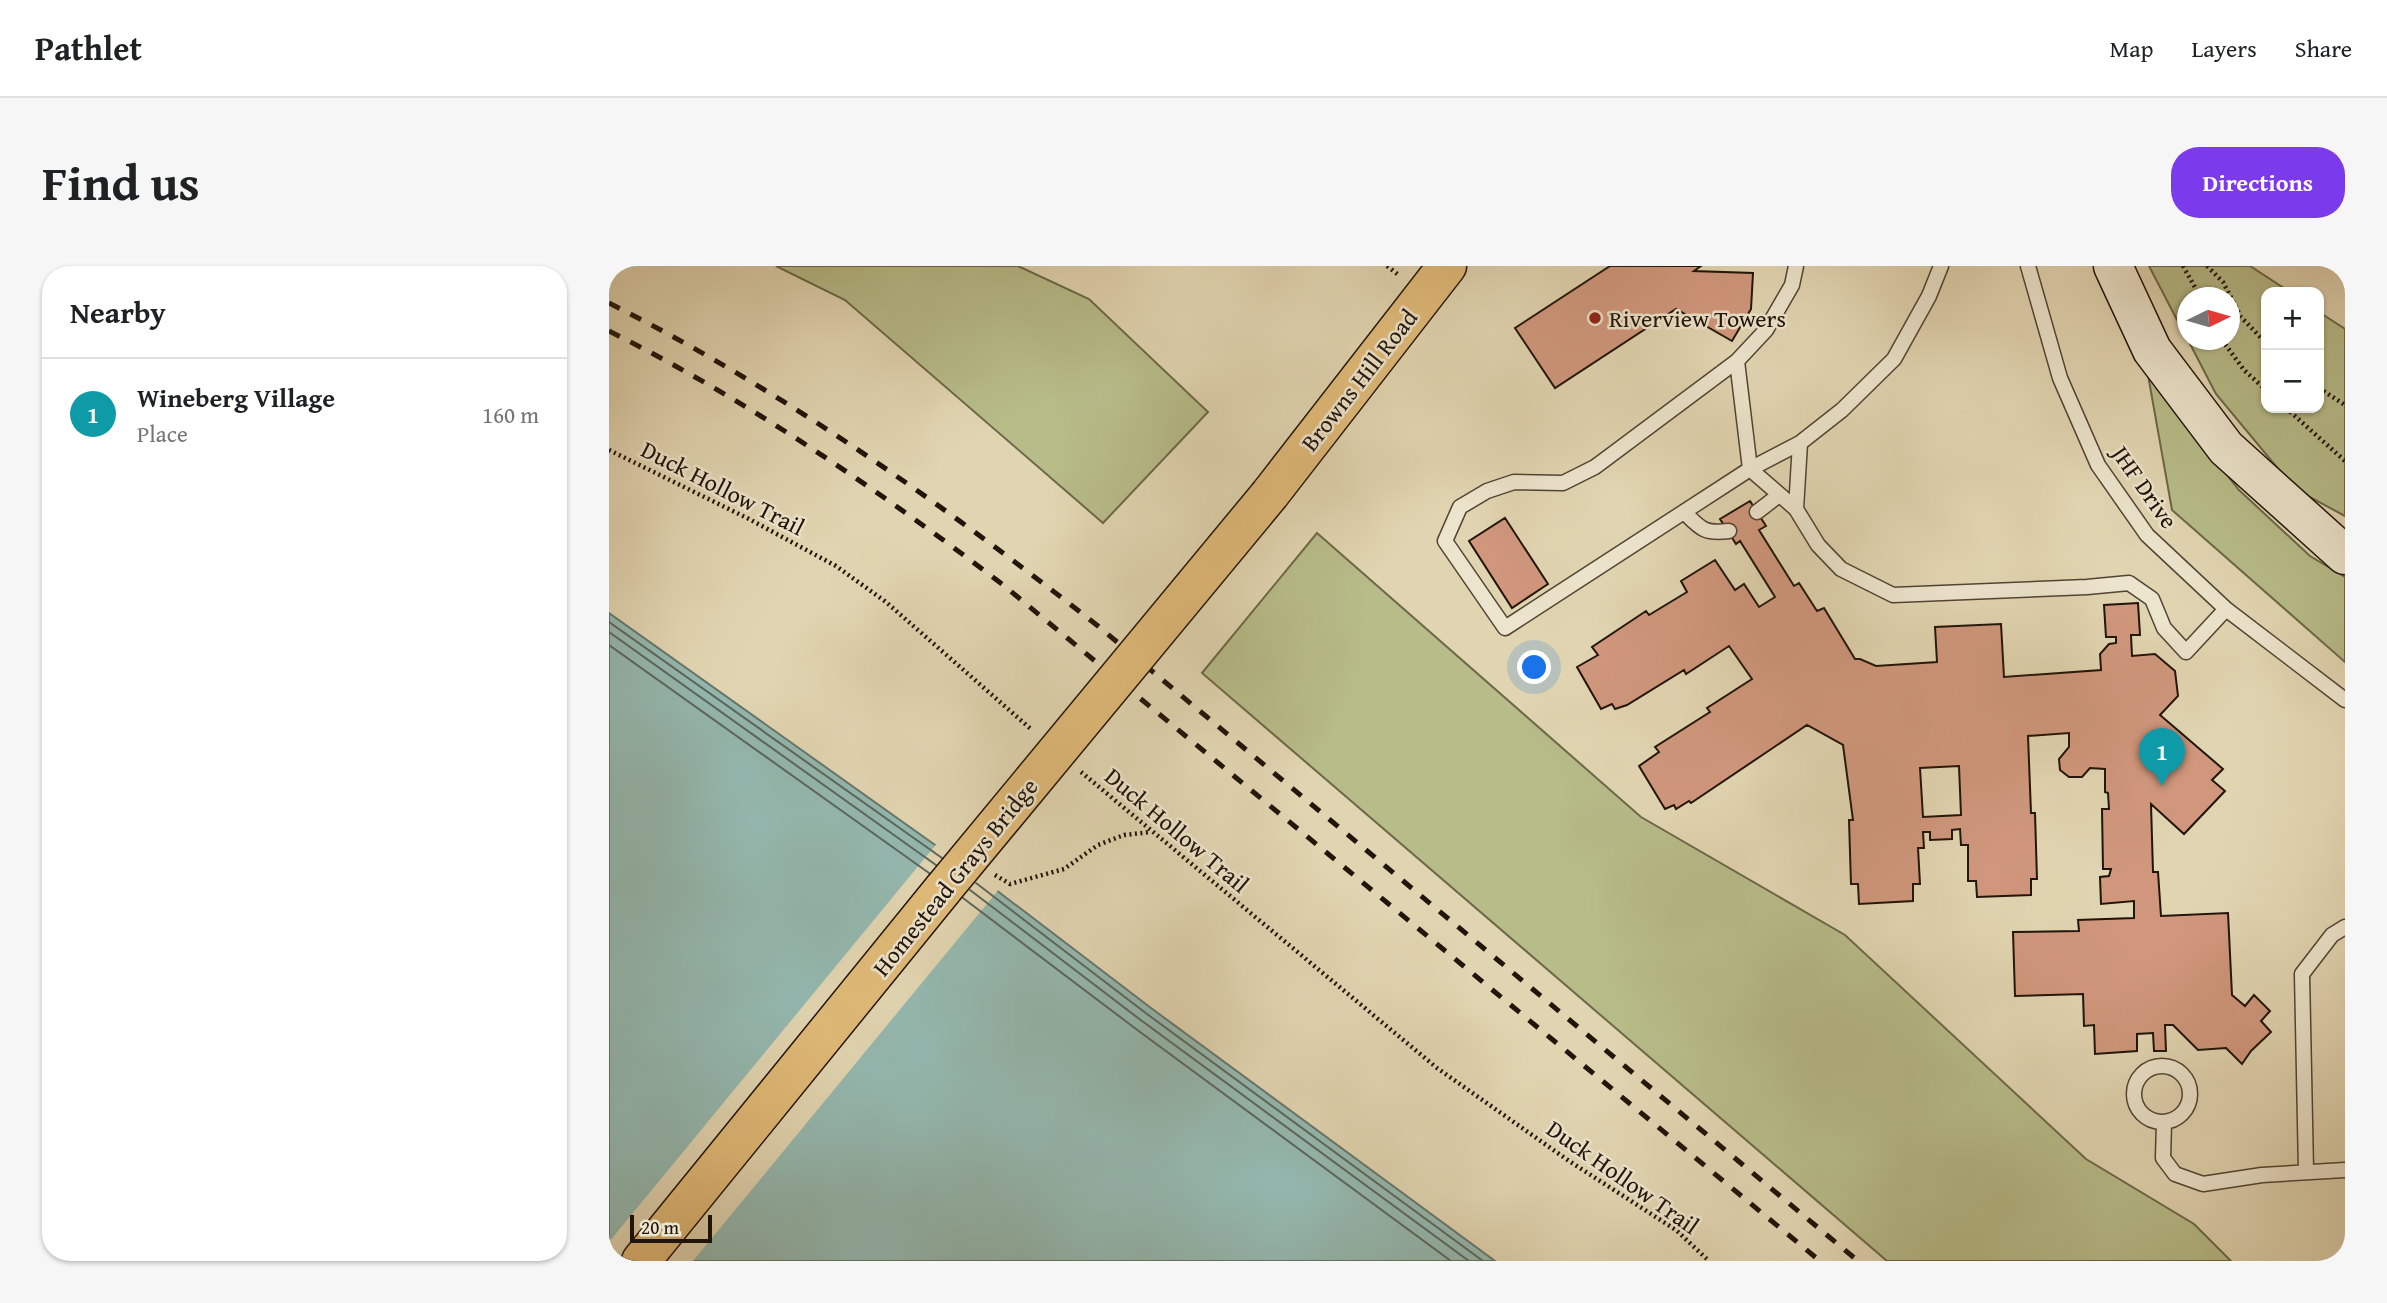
<!DOCTYPE html>
<html lang="en">
<head>
<meta charset="utf-8">
<style>
	body { margin:0; font-family:"Gentium Book Plus",serif; background:#f6f6f6; color:#202124 }
	.controls { position:absolute; right:21px; top:21px; display:grid; overflow:hidden; border-radius:14px; box-shadow:0 2px 5px #0004 }
	.controls button { width:63px; height:63px; display:grid; place-items:center; padding:0; border:0; border-bottom:2px solid #e0e0e0; background:#fff; color:#202124; font:35px sans-serif }
	.compass { position:absolute; left:1568px; top:21px; width:63px; height:63px; border-radius:50%; background:#fff; box-shadow:0 2px 5px #0004; rotate:85deg }
	.scale { position:absolute; left:21px; bottom:18px; width:82px; box-sizing:border-box; padding-left:7px; border:4px solid #211409; border-top:0; font-size:19px; line-height:24px; white-space:nowrap; color:#211409; -webkit-text-stroke:5px #ece4cc; paint-order:stroke }
	.you { position:absolute; left:926px; top:402px; width:24px; height:24px; margin:-18px; border:5px solid #fff; border-radius:50%; background:#1a73e8; box-shadow:0 0 0 10px #1a73e833 }
	.badge { display:grid; place-items:center; width:46px; height:46px; border-radius:50%; background:#7c3aed; color:#fff; font-size:23px; font-weight:700 }
	.pin { position:absolute; translate:-50% -58px; filter:drop-shadow(0 2px 4px #0008) }
	.pin::after { content:''; position:absolute; top:37px; width:24px; height:21px; background:inherit; clip-path:polygon(0 0,100% 0,50% 100%) }
	.list { margin:0; padding:0; list-style:none }
	h2 { display:flex; justify-content:space-between; align-items:center; height:91px; margin:0; padding:0 28px; font-size:30px }
	h2 small { font-size:23px; font-weight:400; color:#757577 }
	.list li { display:grid; grid-template-columns:46px 1fr auto; gap:21px; align-items:center; box-sizing:border-box; height:112px; padding:0 28px; border-top:2px solid #e0e0e0 }
	.list b { display:block; font-size:26px; white-space:nowrap }
	.list p { margin:0; font-size:23px; white-space:nowrap; color:#757577 }
	.list em { font-size:23px; font-style:normal; color:#757577 }
	.map { position:relative; flex:none; width:1736px; height:995px; overflow:hidden; border-radius:28px }
	header { display:flex; align-items:center; gap:42px; box-sizing:border-box; height:98px; padding:0 35px; background:#fff; border-bottom:2px solid #e0e0e0 }
	header strong { font-size:33px }
	nav { display:flex; gap:38px; margin-inline-start:auto; font-size:24px }
	.intro { display:flex; align-items:center; justify-content:space-between; box-sizing:border-box; height:168px; padding:0 42px }
	h1 { margin:0; font-size:49px }
	.button { padding:18px 32px; border-radius:28px; background:#7c3aed; color:#fff; font-size:24px; font-weight:700 }
	main { display:flex; gap:42px; padding:0 42px }
	aside { flex:1; background:#fff; border-radius:28px; box-shadow:0 2px 5px #0004 }
	.map>svg:first-child { display:block }
	.green { fill:#b7bc89; stroke:#6c6849; stroke-width:2 }
	.water { fill:#94b8af; stroke:#66766d; stroke-width:2 }
	.pier { fill:#e1d5b1 }
	.lines { fill:none; stroke-linecap:round; stroke-linejoin:round }
	.shore { stroke:#5a665c; stroke-width:2 }
	.building { fill:#d0977c; stroke:#211409; stroke-width:2; fill-rule:evenodd }
	.lane-casing { stroke:#514433; stroke-width:17 }
	.secondary-casing { stroke:#211409; stroke-width:41 }
	.primary-casing { stroke:#211409; stroke-width:41 }
	.path { stroke:#211409; stroke-width:4.5; stroke-dasharray:2 3.5; stroke-linecap:butt }
	.lane { stroke:#ece4cc; stroke-width:14 }
	.secondary { stroke:#ece4cc; stroke-width:38 }
	.primary { stroke:#e0ba78; stroke-width:38 }
	.rail { stroke:#211409; stroke-width:5; stroke-dasharray:12 12; stroke-linecap:butt }
	.primary-bridge-casing { stroke:#211409; stroke-width:41; stroke-linecap:butt }
	.primary-bridge { stroke:#e0ba78; stroke-width:38 }
	.poi-dot { fill:#8f2418; stroke:#ece4cc; stroke-width:2.5 }
	.labels { text-anchor:middle; dominant-baseline:central; stroke-width:5; stroke-linejoin:round; paint-order:stroke }
	.poi-label { font-size:24px; fill:#211409; stroke:#ece4cc; text-anchor:start }
	.street-label { font-size:24px; fill:#211409; stroke:#ece4cc }
</style>
</head>
<body>
<header>
<strong>Pathlet</strong>
<nav><a>Map</a><a>Layers</a><a>Share</a></nav>
</header>
<div class="intro"><h1>Find us</h1><a class="button">Directions</a></div>
<main>
<aside>
<h2>Nearby<small></small></h2>
<ul class="list">
<li><span class="badge" style="background:#0f9aa8">1</span><div><b>Wineberg Village</b><p>Place</p></div><em>160 m</em></li>
</ul>
</aside>
<div class="map">
<svg width="1736" height="995" viewBox="0 0 1736 995">
	<rect width="100%" height="100%" fill="#e1d5b1"/>
	<filter id="stains"><feTurbulence type="fractalNoise" baseFrequency=".00286" numOctaves="4"/><feColorMatrix values="0 0 0 0 .2 0 0 0 0 .09 0 0 0 0 .02 0 0 0 .5 -.17"/></filter>
	<radialGradient id="worn" r=".72"><stop offset=".6" stop-color="#630" stop-opacity="0"/><stop offset="1" stop-color="#630" stop-opacity=".3"/></radialGradient>
	<path class="green" d="M167,0H409L480,33L599,146L494,257L236,34Z
		M1540,0H1641L1681,26H1657V142H1710V46L1736,63V250L1686,223L1607,128L1579,74H1620V32H1578V73Z
		M1539,109L1630,224L1701,290L1736,311V396L1563,244Z
		M708,267L1032,551L1236,669L1477,893L1585,958L1622,995H1278L593,407Z"/>
	<path class="water" d="M0,347L357,601L542,742L886,995H0Z"/>
	<path class="pier" d="M329,576L391,622L84,995H0V976Z"/>
	<g class="lines">
		<path class="shore" d="M0,356L333,592
			M0,366L327,599
			M0,379L320,607
			M367,617L538,748L874,995
			M361,624L533,755L860,995
			M354,632L527,763L842,995"/>
	</g>
	<path class="building" d="M1001,0H1092L1085,5L1144,7L1142,43L1123,75L1067,43L946,122L906,62Z
		M1141,235L1157,260L1150,264L1185,320L1190,317L1208,345L1215,342L1246,393H1251L1267,400L1328,396L1326,361L1392,358L1395,411L1492,404L1491,388L1500,378L1507,377V371H1497L1495,339L1529,337L1531,369H1522L1523,390L1546,388L1566,405L1569,430L1551,449L1614,503L1603,514L1616,525L1575,568L1542,538L1544,606H1549L1552,650L1619,647L1623,729L1636,740L1645,729L1661,745L1652,755L1662,766L1642,785L1633,798L1617,782L1589,784L1564,759H1556L1557,785H1545L1544,767L1528,768V785L1486,788L1485,759L1475,760L1474,728L1406,730L1404,666L1470,665L1469,654L1525,652V635L1492,638L1491,611L1500,610L1502,603H1494L1493,543H1500L1499,527L1496,526V503L1481,502L1473,511H1460L1451,504L1450,493L1460,481V467L1419,470L1422,547H1426L1428,613H1422V629L1368,631L1367,615H1359V579H1352L1351,563L1343,564V573L1321,574V566H1314L1315,582H1309L1311,618H1304V635L1250,638L1249,618H1242L1240,554H1244L1234,479L1198,459L1082,537L1080,535L1067,543L1065,539L1056,543L1030,500L1050,486L1046,481L1101,446L1098,442L1143,413L1120,380L1077,408L1075,404L1018,439L1006,443L1003,438L992,443L968,401L989,389L983,381L1037,345L1040,349L1078,326L1072,315L1106,294L1126,324L1135,318L1150,341L1166,331L1131,275L1127,278L1111,253ZM1350,500L1352,549L1314,551L1311,502Z
		M896,252L939,318L903,342L860,275Z"/>
	<g class="lines">
		<defs>
			<path id="lane" d="M1187,0L1183,19L1157,64L1128,95L986,201L954,217L905,216L878,225L851,241L836,275L896,362L1141,203L1191,177L1233,144L1285,93L1320,30L1332,0
				M1419,0L1451,112L1489,199L1538,269L1617,343L1736,434
				M1128,95L1141,203L1187,243L1209,279L1232,303L1284,329L1478,321L1520,317L1543,333L1555,362L1577,386L1617,343
				M1187,243L1191,177
				M1075,246C1092,263 1095,268 1120,265
				M1148,246L1170,229
				M1525 828a28 28 0 1 1 56 0a28 28 0 1 1-56 0Z
				M1555,857L1554,892L1566,908L1594,918L1653,909L1736,904
				M1697,905L1693,708L1723,669L1736,661"/>
			<path id="secondary" d="M1504,0L1543,84L1617,182L1736,289"/>
			<path id="primary" d="M661,228L838,0
				M32,995L335,622"/>
		</defs>
		<use href="#lane" class="lane-casing"/>
		<use href="#secondary" class="secondary-casing"/>
		<use href="#primary" class="primary-casing"/>
		<path class="path" d="M778,0L791,10
			M1574,0L1592,32
			M1598,0L1614,16L1632,51L1657,77
			M1613,74L1635,104L1657,124
			M1710,122L1736,139
			M1677,142L1736,195
			M0,184L140,253L227,300L277,336L423,464
			M472,506L828,802L960,895L1067,964L1100,995
			M386,609L401,618L455,603L489,579L515,569L542,566"/>
		<use href="#lane" class="lane"/>
		<use href="#secondary" class="secondary"/>
		<use href="#primary" class="primary"/>
		<path class="rail" d="M0,37C175,125 335,239 489,360L1249,995
			M0,65C140,135 268,223 393,318L1211,995"/>
		<defs>
			<path id="primary-bridge" d="M335,622L661,228"/>
		</defs>
		<use href="#primary-bridge" class="primary-bridge-casing"/>
		<use href="#primary-bridge" class="primary-bridge"/>
	</g>
	<circle class="poi-dot" cx="986" cy="52" r="7"/>
	<g class="labels">
		<g class="poi-label">
			<text x="1000" y="52">Riverview Towers</text>
		</g>
		<g class="street-label">
			<text transform="translate(750 114) rotate(-52)">Browns Hill Road</text>
			<text transform="translate(1536 221) rotate(55)">JHF Drive</text>
			<text transform="translate(114 222) rotate(27)">Duck Hollow Trail</text>
			<text transform="translate(568 564) rotate(40)">Duck Hollow Trail</text>
			<text transform="translate(346 611) rotate(-51)">Homestead Grays Bridge</text>
			<text transform="translate(1014 911) rotate(35)">Duck Hollow Trail</text>
		</g>
	</g>
	<rect width="100%" height="100%" filter="url(#stains)"/>
	<rect width="100%" height="100%" fill="url(#worn)"/>
</svg>
<div class="controls">
<button>+</button>
<button>−</button>
</div>
<svg class="compass" viewBox="-18 -18 36 36"><path d="M0-13l5 13h-10z" fill="#e53935"/><path d="M0 13l5-13h-10z" fill="#757577"/></svg>
<div class="scale">20 m</div>
<div class="you"></div>
<div class="pin badge" style="left:1553px;top:520px;background:#0f9aa8">1</div>
</div>
</main>
</body>
</html>
